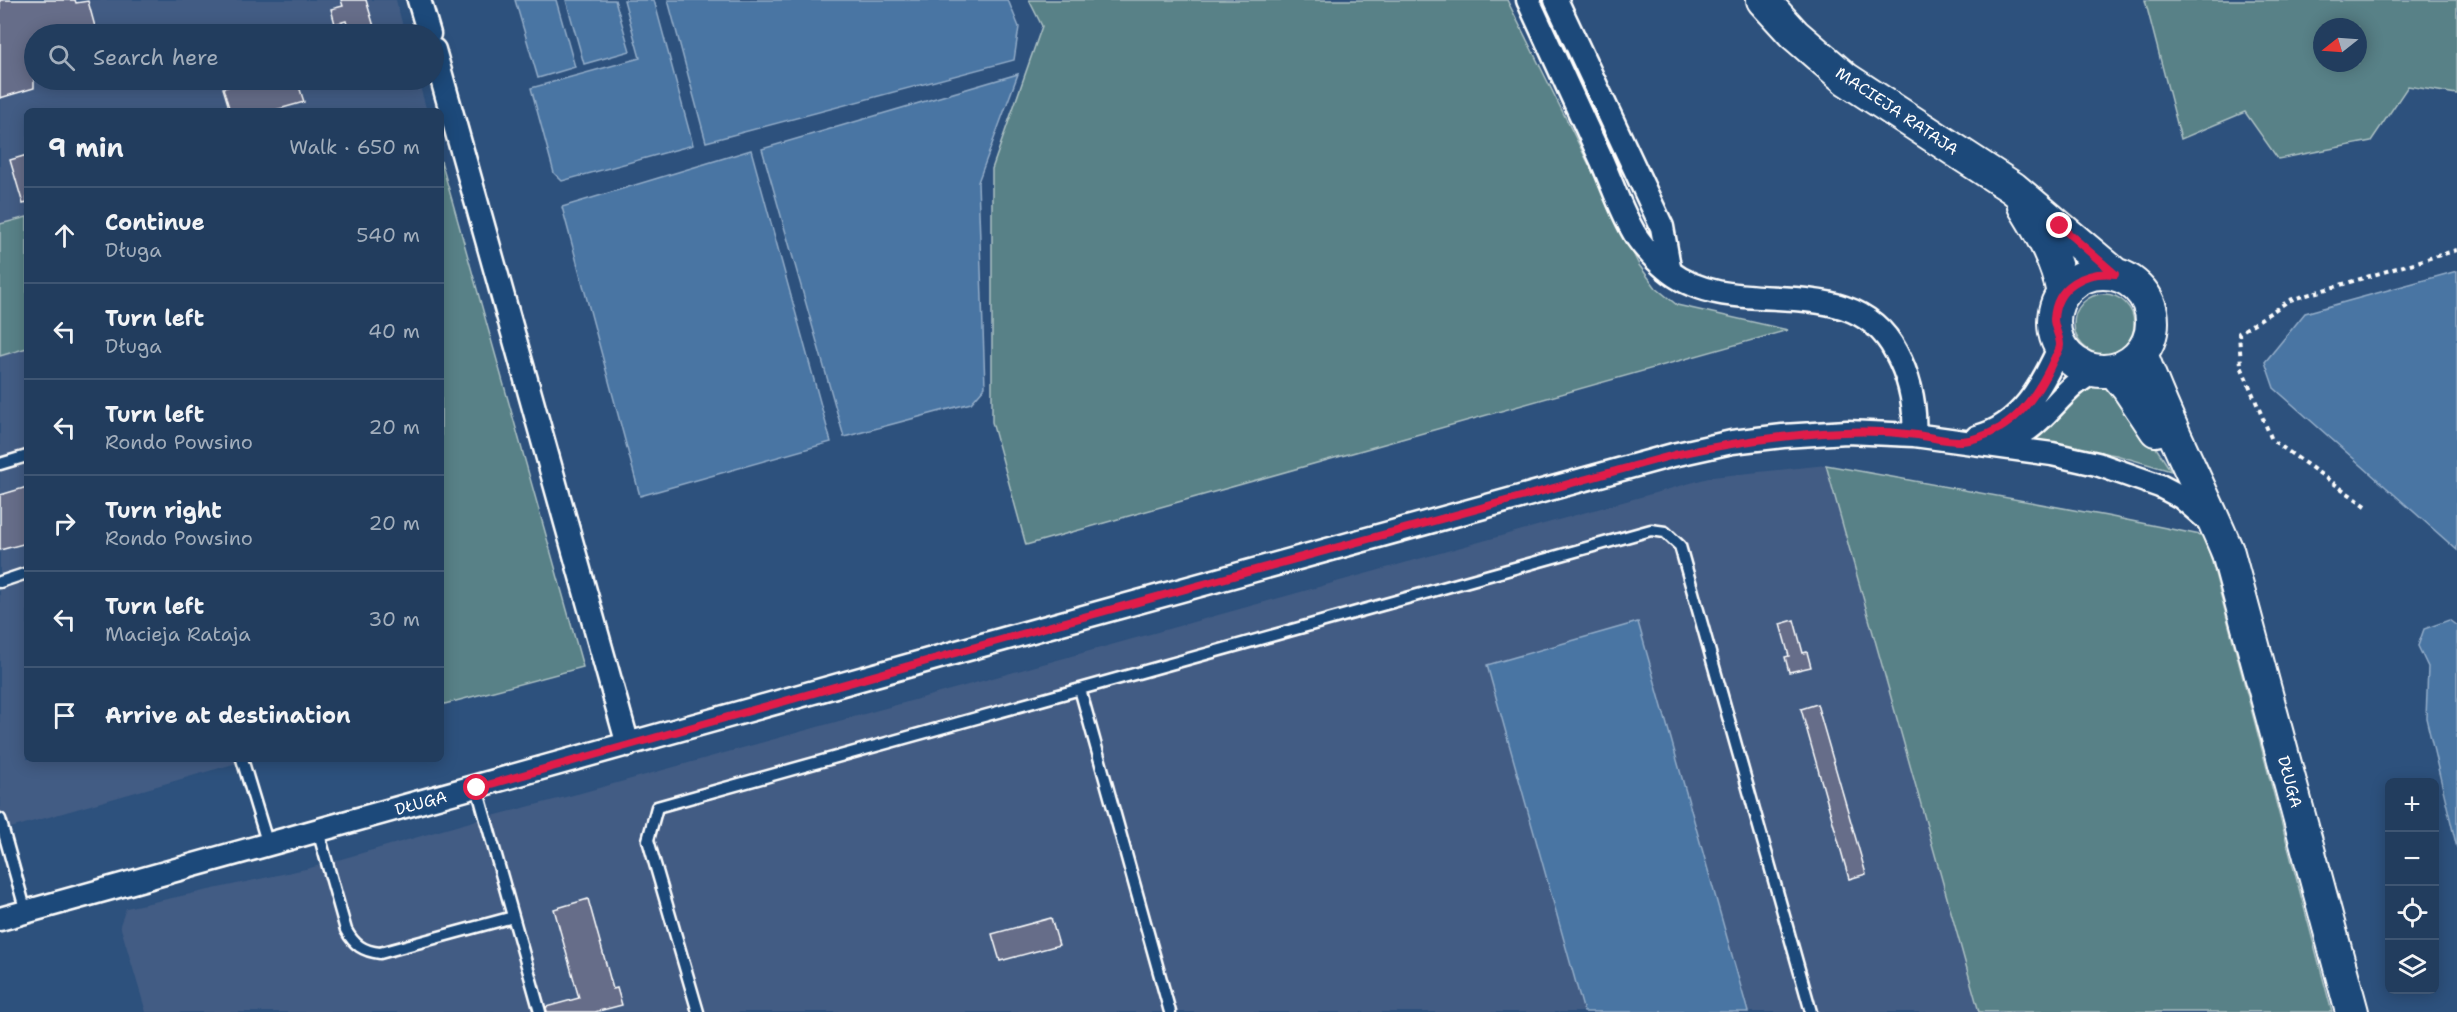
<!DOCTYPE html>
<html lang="en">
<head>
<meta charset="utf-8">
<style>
	body { margin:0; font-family:"Shantell Sans",sans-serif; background:#2e4867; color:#f1f3f6 }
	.controls { position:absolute; right:18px; bottom:18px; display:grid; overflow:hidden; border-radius:9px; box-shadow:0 3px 15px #0003 }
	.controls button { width:54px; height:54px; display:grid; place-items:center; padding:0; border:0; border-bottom:2px solid #3f5673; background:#223d5e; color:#f1f3f6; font:30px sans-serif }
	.compass { position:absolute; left:2313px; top:18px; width:54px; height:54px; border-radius:50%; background:#223d5e; box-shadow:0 3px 15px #0003; rotate:253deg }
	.stop { position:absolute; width:18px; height:18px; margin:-14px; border:4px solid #e11d48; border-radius:50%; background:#fff }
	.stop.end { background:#e11d48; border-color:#fff; box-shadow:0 2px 6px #0008 }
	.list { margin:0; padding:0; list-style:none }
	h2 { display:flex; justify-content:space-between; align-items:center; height:78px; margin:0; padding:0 24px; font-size:26px }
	h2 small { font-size:20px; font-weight:400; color:#a2aebc }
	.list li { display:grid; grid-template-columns:39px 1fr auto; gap:18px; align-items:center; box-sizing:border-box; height:96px; padding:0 24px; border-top:2px solid #3f5673 }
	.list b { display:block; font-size:22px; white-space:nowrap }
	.list p { margin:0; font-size:20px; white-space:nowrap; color:#a2aebc }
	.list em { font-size:20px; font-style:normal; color:#a2aebc }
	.icon { flex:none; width:33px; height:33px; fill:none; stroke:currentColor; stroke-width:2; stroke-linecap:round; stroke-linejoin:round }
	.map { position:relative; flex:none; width:2457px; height:1012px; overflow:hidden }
	.search { position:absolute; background:#223d5e; box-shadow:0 3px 15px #0003; left:24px; top:24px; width:420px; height:66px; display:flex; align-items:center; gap:15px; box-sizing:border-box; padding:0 21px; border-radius:33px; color:#a2aebc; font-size:22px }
	.panel { position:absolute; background:#223d5e; box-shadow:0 3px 15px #0003; left:24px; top:108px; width:420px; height:654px; border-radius:9px }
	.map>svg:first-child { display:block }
	.built { fill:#425c84 }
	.green { fill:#588187; stroke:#acc0c3; stroke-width:1.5; fill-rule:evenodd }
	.water { fill:#4975a3; stroke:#92acc8; stroke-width:1.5 }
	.building { fill:#666d89; stroke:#fff; stroke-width:1.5 }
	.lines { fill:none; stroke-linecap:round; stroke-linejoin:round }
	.service-casing { stroke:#fff; stroke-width:15 }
	.minor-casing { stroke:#fff; stroke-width:27 }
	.secondary-casing { stroke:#fff; stroke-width:36 }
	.path { stroke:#fff; stroke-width:4; stroke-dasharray:4.5 4.5; stroke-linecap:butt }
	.service { stroke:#1f4a7a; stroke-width:10 }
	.minor { stroke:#1f4a7a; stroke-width:22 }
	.secondary { stroke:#1f4a7a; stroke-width:32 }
	.route { stroke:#e11d48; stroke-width:8 }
	.labels { text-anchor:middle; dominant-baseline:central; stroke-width:6; stroke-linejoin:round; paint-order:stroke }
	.street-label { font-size:16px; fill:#fff; stroke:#1f4a7a }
</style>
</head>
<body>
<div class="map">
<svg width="2457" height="1012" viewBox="0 0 2457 1012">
	<rect width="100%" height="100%" fill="#2d517d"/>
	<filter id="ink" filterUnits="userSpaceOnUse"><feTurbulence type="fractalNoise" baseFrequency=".0167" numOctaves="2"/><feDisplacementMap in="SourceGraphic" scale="12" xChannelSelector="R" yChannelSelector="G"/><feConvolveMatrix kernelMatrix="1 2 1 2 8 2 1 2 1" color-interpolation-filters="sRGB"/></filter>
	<g filter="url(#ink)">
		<path class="built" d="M0,0H396L405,34H34V80H418L427,111H27V217L0,224Z
			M27,348V759H251L0,831V356Z
			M1826,465L1979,1012H146L120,925L126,908L310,868L477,820L581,793L1712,477Z"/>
		<path class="green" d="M1029,0H1507L1639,265L1656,288L1677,305L1788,330L1026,545L992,422V169L1042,26Z
			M2145,0H2457V94L2408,86L2371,141L2278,159L2245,112L2181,139ZM2322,27H2358V63H2322Z
			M441,161L583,667L441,705Z
			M27,217V348L0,356V224Z
			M2074 324a30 30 0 1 1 60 0a30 30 0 1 1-60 0Z
			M2095,387L2111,389L2128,404L2171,471L2116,455L2029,441L2051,427L2075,393Z
			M1826,465L2107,516L2205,536L2332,1012H1979Z"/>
		<path class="water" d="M515,0H556L575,67L538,78Z
			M566,0H615L630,51L584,64Z
			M624,0H654L693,145L562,181L554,173L531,88L640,58Z
			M668,0H1008L1019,27L1014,60L706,142Z
			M1018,74L978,182L985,387L971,403L844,437L762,149Z
			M751,150L831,442L640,496L562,207Z
			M2457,271V550L2274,388L2265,362L2305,313Z
			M2449,620L2457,626V848L2426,718L2428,667L2418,646L2424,629Z
			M1638,622L1748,1012H1584L1487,665Z"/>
		<path class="building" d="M0,0H75L76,3L88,1L97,34H34V88L0,98Z
			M341,0H366L375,30L350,34L346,21L335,24L331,9L343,6Z
			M251,80H297L304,102L272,111H230L223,88Z
			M27,155V203L23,204L10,160Z
			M27,487V543L0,550V495Z
			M1794,620L1803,653L1807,652L1811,667L1789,672L1785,657L1789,656L1780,624Z
			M1817,704L1866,874L1849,879L1801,709Z
			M588,899L613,989L617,988L622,1005L595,1012H547L546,1007L579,998L554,909Z
			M1051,918L1059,945L1000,961L992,934Z"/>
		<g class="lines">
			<defs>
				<path id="service" d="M0,464L27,456
					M0,582L27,573
					M1080,689L1170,1012
					M242,759L268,845
					M477,788L540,1012
					M0,819L26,912
					M318,831L346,930C354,945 363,951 380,953L513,917
					M698,1012L648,840L657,807L1651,530L1665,532L1680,546L1811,1012"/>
				<path id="minor" d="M419,0L429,34
					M1528,0C1553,54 1578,108 1602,161C1613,186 1622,214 1636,236C1644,248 1659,264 1670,272C1737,323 1852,266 1896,352C1910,378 1916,405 1914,435
					M1556,0L1662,227L1670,272
					M434,50L628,745
					M1977,437C2021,426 2043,384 2060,346
					M1995,442C2030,440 2049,407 2073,386C2080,380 2089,375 2096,370
					M0,919L1047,627L1673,455L1732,442L1783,436L1847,432L1914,435L2052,454L2097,464L2160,486L2181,497L2209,521"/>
				<path id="secondary" d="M1763,0L1794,34L1846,79L2013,188L2115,274
					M2024,206C2042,235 2057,260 2063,294
					M2054 322a49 49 0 1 1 98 0a49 49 0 1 1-98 0Z
					M2141,353C2165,421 2200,486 2228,553L2352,1012
					M2113,370L2128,388L2156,430"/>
			</defs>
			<use href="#service" class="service-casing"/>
			<use href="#minor" class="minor-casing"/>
			<use href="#secondary" class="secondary-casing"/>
			<path class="path" d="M2366,506L2272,440L2241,366L2239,333L2290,300L2457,250"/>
			<use href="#service" class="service"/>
			<use href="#minor" class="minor"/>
			<use href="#secondary" class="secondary"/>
		</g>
	</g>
	<g class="lines" filter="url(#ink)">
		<path class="route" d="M477,788L1047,627L1674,455C1730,443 1786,434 1844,432C1868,431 1893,432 1917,435C1931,437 1948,442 1962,441C1975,440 1989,434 2000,428C2026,413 2043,384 2055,357C2057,354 2060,348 2060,345C2060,336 2054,328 2054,319C2056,285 2086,271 2115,274L2060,226"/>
	</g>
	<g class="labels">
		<g class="street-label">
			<text transform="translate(1897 111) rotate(34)">MACIEJA RATAJA</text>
			<text transform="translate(2290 782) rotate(75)">DŁUGA</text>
			<text transform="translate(421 803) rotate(-15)">DŁUGA</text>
		</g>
	</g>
</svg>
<div class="controls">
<button>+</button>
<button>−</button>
<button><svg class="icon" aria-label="locate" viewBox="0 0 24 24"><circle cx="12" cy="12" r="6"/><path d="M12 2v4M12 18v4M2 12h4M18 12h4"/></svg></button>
<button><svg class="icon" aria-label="layers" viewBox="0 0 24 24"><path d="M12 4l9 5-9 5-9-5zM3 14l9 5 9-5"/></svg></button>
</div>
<svg class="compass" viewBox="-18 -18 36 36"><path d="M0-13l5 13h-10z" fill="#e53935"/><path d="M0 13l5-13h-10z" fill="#a2aebc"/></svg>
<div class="stop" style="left:477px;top:788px"></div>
<div class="stop end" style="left:2060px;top:226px"></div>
<div class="search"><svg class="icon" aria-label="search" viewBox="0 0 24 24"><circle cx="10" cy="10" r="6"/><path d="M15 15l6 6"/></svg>Search here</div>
<section class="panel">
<h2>9 min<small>Walk · 650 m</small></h2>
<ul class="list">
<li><svg class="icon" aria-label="ahead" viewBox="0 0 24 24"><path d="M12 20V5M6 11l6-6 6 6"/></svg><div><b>Continue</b><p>Długa</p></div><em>540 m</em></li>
<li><svg class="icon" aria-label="left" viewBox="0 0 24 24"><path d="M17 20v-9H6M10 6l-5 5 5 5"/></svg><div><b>Turn left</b><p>Długa</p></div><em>40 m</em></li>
<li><svg class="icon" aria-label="left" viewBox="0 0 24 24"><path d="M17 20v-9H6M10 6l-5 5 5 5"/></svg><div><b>Turn left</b><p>Rondo Powsino</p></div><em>20 m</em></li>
<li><svg class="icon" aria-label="right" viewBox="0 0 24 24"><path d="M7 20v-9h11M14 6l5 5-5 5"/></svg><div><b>Turn right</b><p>Rondo Powsino</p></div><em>20 m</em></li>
<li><svg class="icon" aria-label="left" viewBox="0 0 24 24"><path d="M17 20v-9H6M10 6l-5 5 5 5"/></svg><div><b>Turn left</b><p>Macieja Rataja</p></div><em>30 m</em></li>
<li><svg class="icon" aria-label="arrive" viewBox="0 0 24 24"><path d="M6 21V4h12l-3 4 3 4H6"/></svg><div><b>Arrive at destination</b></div></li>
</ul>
</section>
</div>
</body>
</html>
